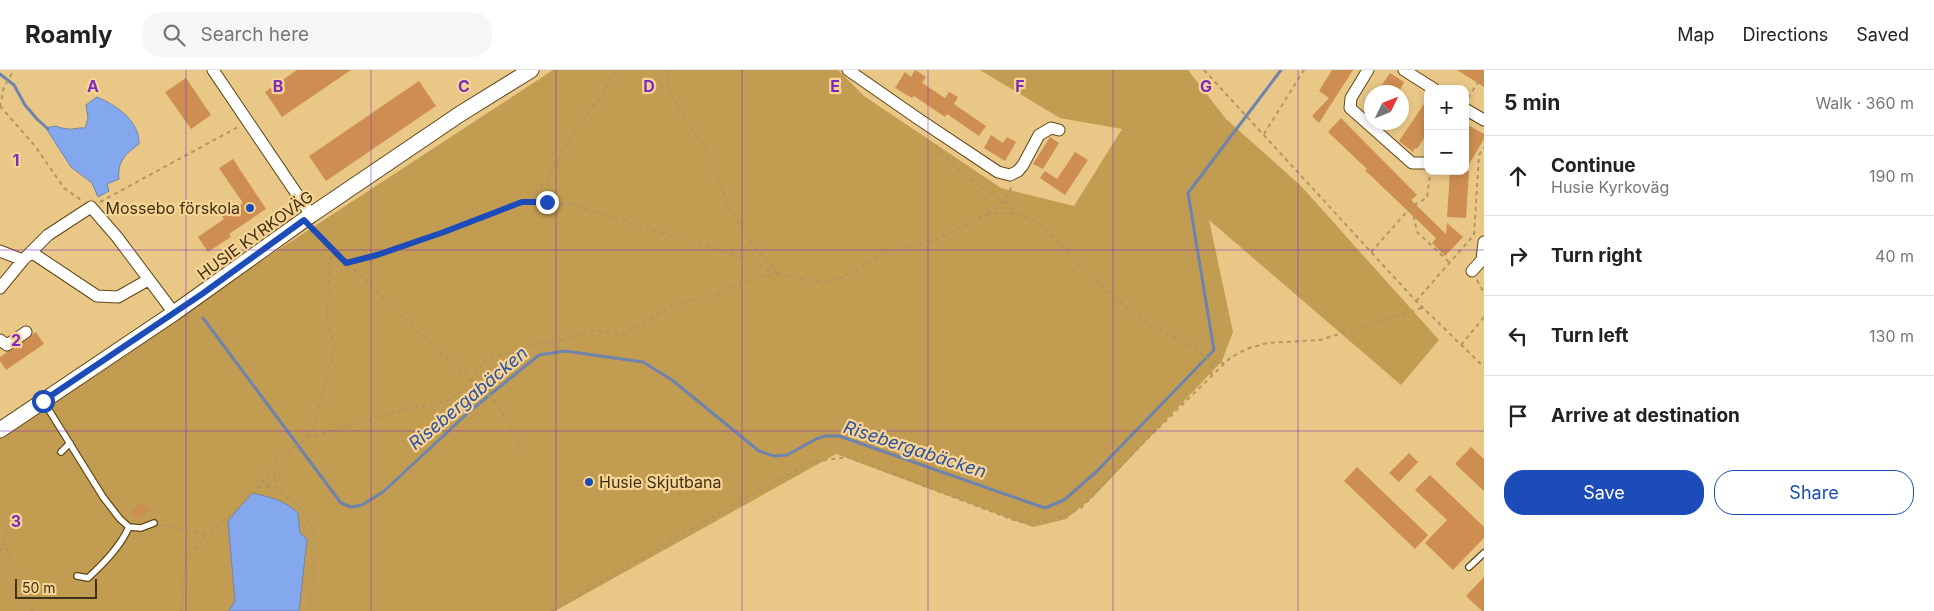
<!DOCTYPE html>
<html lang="en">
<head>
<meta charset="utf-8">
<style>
	body { margin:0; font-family:Inter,sans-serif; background:#f6f6f6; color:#222 }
	.controls { position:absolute; right:15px; top:15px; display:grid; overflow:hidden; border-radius:10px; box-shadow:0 2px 8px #0003 }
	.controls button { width:45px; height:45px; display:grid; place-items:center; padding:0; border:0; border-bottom:1px solid #e0e0e0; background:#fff; color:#222; font:25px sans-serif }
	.compass { position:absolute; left:1364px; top:15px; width:45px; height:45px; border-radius:50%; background:#fff; box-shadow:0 2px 8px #0003; rotate:47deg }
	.scale { position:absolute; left:15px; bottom:12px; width:82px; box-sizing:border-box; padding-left:5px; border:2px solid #3e3116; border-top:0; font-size:14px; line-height:18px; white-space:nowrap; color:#3e3116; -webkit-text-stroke:4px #f7d493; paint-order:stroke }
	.stop { position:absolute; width:15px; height:15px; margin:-11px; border:4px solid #1b4cb9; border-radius:50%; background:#fff }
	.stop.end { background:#1b4cb9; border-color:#fff; box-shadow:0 1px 5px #0008 }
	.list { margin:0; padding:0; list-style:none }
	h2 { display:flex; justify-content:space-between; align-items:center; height:65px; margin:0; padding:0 20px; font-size:21px }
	h2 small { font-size:16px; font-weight:400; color:#767676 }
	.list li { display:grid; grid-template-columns:32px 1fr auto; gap:15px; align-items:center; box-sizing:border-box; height:80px; padding:0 20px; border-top:1px solid #e0e0e0 }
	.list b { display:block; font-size:19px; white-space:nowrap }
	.list p { margin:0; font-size:16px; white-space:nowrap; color:#767676 }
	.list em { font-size:16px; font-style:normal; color:#767676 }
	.actions { display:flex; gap:10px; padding:15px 20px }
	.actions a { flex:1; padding:11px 0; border:1px solid #1b4cb9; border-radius:20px; text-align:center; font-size:18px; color:#1b4cb9 }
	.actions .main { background:#1b4cb9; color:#fff }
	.icon { flex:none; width:28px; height:28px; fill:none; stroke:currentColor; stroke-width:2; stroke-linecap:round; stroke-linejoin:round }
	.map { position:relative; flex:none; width:1484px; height:541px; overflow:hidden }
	header { display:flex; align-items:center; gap:30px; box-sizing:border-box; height:70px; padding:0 25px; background:#fff; border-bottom:1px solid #e0e0e0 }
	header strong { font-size:24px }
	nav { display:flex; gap:28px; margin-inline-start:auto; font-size:18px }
	.search { width:350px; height:45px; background:#f6f6f6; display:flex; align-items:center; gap:12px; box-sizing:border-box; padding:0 18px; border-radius:20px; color:#767676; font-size:19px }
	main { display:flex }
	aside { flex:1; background:#fff }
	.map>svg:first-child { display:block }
	.green { fill:#c29c50 }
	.water { fill:#84a8ee; stroke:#6f84ad }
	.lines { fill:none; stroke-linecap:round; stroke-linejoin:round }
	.stream { stroke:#6f84ad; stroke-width:3 }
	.building { fill:#ce8e52 }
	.service-casing { stroke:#5f4715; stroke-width:8 }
	.minor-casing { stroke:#5f4715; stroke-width:13 }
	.tertiary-casing { stroke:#5f4715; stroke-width:17 }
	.path { stroke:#b29662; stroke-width:2; stroke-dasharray:4 4; stroke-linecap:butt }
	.service { stroke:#fff; stroke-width:5.5 }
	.minor { stroke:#fff; stroke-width:11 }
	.tertiary { stroke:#fff; stroke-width:15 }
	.route { stroke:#1b4cb9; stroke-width:6 }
	.grid { fill:none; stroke:#7b2cbf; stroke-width:1; stroke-opacity:0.55 }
	.poi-dot { fill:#1b4cb9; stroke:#f7d493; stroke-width:2 }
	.labels { text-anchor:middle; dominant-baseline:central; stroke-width:4.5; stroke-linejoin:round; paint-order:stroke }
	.poi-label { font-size:16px; fill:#3e3116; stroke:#f7d493; text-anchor:end }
	.street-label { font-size:16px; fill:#3e3116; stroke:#f7d493 }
	.water-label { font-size:18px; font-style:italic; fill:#2c52a4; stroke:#f7d493 }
	.grid-label { font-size:16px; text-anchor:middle; font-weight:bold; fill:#7b2cbf; stroke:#f7d493; stroke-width:4.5; stroke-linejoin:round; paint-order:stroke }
</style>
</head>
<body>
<header>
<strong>Roamly</strong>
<div class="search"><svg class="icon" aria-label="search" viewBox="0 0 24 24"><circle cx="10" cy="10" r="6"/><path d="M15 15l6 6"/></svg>Search here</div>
<nav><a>Map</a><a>Directions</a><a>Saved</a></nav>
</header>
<main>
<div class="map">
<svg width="1484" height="541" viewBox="0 0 1484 541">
	<rect width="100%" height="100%" fill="#e9c787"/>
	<path class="green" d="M553,0H838L864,26L1001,118L1074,136L1122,59L1060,48L980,0H1188L1226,49L1301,116L1439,270L1401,315L1209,150L1233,262L1222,291L1093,427L1066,449L1033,457L836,384L555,541H0V362Z"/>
	<path class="water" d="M97,27C116,35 140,51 139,74C125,84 117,92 119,109L107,114L109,121L98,127L92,113L71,97L46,58C60,54 56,58 68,59C73,60 79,57 85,58L88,48L86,35Z
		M252,423C270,427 284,430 298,443L300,463L307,469L299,541H229L235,531L228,451Z"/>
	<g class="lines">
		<path class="stream" d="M0,4L14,15L25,35L37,49L48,59
			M203,248L341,433L351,437L362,435L383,422L470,341L539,285L565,281L643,292L672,310L759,381L774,386L787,385L816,369L825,366H839L1045,438L1064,430L1095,403L1214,280L1188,123L1281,0"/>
	</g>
	<path class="building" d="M297,0H351L282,47L265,22Z
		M915,0L926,7L922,13L945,28L949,22L958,27L954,34L986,56L979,66L947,44L945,47L914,26L912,28L895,18L905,2L911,7Z
		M1332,0H1353L1319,53L1312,46L1329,28L1319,21Z
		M1457,0H1484V17Z
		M1390,3L1404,12L1399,22H1377Z
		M186,8L211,45L191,59L165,22Z
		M419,11L436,36L326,111L309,86Z
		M1428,28V62L1417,79L1415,78L1413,82L1399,71Z
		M1341,48L1417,125L1411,130L1446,164L1447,153L1463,167L1445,186L1432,173L1436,168L1369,104L1365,101L1367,99L1328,62Z
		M1470,56L1484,64V69L1465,101V64Z
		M991,65L1003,73L1007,67L1016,72L1005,91L984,78Z
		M1050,67L1059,73L1043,99L1033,94Z
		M1075,82L1088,90L1065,125L1040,108L1045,101L1057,109Z
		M233,89L266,139L229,164L231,167L208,182L198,167L224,149L222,147L243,133L219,98Z
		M1450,101H1469L1466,148L1447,147Z
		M36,262L44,274L6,300L0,291V287Z
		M1471,377L1484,389V421L1455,394Z
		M1409,383L1418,392L1399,412L1389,403Z
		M1357,397L1428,465L1415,479L1344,411Z
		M1430,405L1484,457V468L1453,500L1425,473L1447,450L1415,420Z
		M142,433L149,441L138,450L131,442Z
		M1484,507V541H1482L1466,526Z"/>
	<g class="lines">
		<defs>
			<path id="service" d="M44,332L103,427L120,449L129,457L141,458L154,453
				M61,382L70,373
				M1469,497L1484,483
				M77,506L88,508C104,493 120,477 129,457"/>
			<path id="minor" d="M213,0L311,145
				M848,0L920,50L998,102L1010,105L1018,101L1023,95L1039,65L1051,58L1059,60
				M1368,0L1351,28L1350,38L1412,93H1427L1428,92
				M1404,0L1434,19
				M1465,39L1484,50
				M0,181L23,190
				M31,182L97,226L118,227L148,210
				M1472,201L1482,190L1484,172
				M0,218L23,190L48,165L91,137L117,167L174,243
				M0,270L7,275L26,262"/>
			<path id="tertiary" d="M0,360L174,243L311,145L460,44L531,0"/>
		</defs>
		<use href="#service" class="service-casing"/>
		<use href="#minor" class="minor-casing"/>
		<use href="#tertiary" class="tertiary-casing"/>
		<path class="path" d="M666,0L670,24L708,83L730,140L756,179L778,204
			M1204,0L1416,231L1484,297
			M1468,28L1484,3
			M0,36L35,76L64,118L81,130
			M0,37L4,17L14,0
			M1264,64L1304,0
			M936,75C949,93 966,107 985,119C1000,130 1003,126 1014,143
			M100,132L238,57
			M522,133L547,111L574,61L605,21L611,7L617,0
			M1412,138L1417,162L1450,193
			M988,144L1005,130L1012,116
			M313,160L438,281L483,319L497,334L526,386
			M1371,182L1412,136L1427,128L1430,104
			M347,193L377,185L444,162L522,133L547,132L570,134L750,190L780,205
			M1477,210L1484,223
			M1416,231L1474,165L1479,85L1484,77
			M1461,275L1484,247
			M1211,305L1212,292
			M307,368L313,360L335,276L329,259L327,240L331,179
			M267,415L276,410H280V405H275L276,410
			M258,418L273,416L299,437L315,461L314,505L309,541
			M163,455L207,464
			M9,456L6,460L4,474L33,541
			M0,481L4,474
			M181,541L183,527L184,499L186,491L197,476L207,464L220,455L258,418L277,390L307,368L393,342L446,331L461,323L478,299L488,288L521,280L534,274L557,271L595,260L623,265L676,234L715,225L756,207L780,205L820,212L840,208L861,198L882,184L937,169L988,144L1014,143L1036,151L1060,174L1080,196L1133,243L1148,254L1193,277L1212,292L1224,293
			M551,541L732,436L812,392L848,387L1019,452L1051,451L1081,438L1140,376L1230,288L1246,279L1267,273L1320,270L1425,237"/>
		<use href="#service" class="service"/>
		<use href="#minor" class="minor"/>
		<use href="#tertiary" class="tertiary"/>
	</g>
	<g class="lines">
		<path class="route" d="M43,331L202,224L304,150L346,193L377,185L444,162L522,132H547"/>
	</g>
	<path class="grid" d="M186,0V541M371,0V541M556,0V541M742,0V541M928,0V541M1113,0V541M1298,0V541M0,180H1484M0,361H1484"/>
	<g class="poi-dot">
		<circle cx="250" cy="138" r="5"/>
		<circle cx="589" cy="412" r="5"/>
	</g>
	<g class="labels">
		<g class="poi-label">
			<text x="240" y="138">Mossebo förskola</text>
			<text x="599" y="412" text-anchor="start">Husie Skjutbana</text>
		</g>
		<g class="street-label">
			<text transform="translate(255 165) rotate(-36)">HUSIE KYRKOVÄG</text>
		</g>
		<g class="water-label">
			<text transform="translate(468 328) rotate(-40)">Risebergabäcken</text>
			<text transform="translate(915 379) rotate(18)">Risebergabäcken</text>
		</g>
	</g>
	<g class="grid-label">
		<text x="93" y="22">A</text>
		<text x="278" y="22">B</text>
		<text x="464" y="22">C</text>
		<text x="649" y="22">D</text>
		<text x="835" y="22">E</text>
		<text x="1020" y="22">F</text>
		<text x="1206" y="22">G</text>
		<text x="16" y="96">1</text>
		<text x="16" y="276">2</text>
		<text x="16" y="457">3</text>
	</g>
</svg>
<div class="controls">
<button>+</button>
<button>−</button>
</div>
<svg class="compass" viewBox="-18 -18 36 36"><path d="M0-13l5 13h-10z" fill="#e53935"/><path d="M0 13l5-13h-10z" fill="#767676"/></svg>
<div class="scale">50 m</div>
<div class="stop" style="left:43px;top:331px"></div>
<div class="stop end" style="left:547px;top:132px"></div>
</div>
<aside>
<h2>5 min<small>Walk · 360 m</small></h2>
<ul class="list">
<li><svg class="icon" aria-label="ahead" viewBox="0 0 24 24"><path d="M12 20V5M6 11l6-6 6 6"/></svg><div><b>Continue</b><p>Husie Kyrkoväg</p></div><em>190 m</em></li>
<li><svg class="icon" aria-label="right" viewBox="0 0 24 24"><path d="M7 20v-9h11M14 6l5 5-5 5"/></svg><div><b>Turn right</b></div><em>40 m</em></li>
<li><svg class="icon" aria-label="left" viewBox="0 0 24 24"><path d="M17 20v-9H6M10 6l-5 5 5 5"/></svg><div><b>Turn left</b></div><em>130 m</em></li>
<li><svg class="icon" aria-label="arrive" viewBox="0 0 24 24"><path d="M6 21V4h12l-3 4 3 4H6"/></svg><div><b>Arrive at destination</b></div></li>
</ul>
<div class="actions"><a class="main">Save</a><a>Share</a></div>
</aside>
</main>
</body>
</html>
